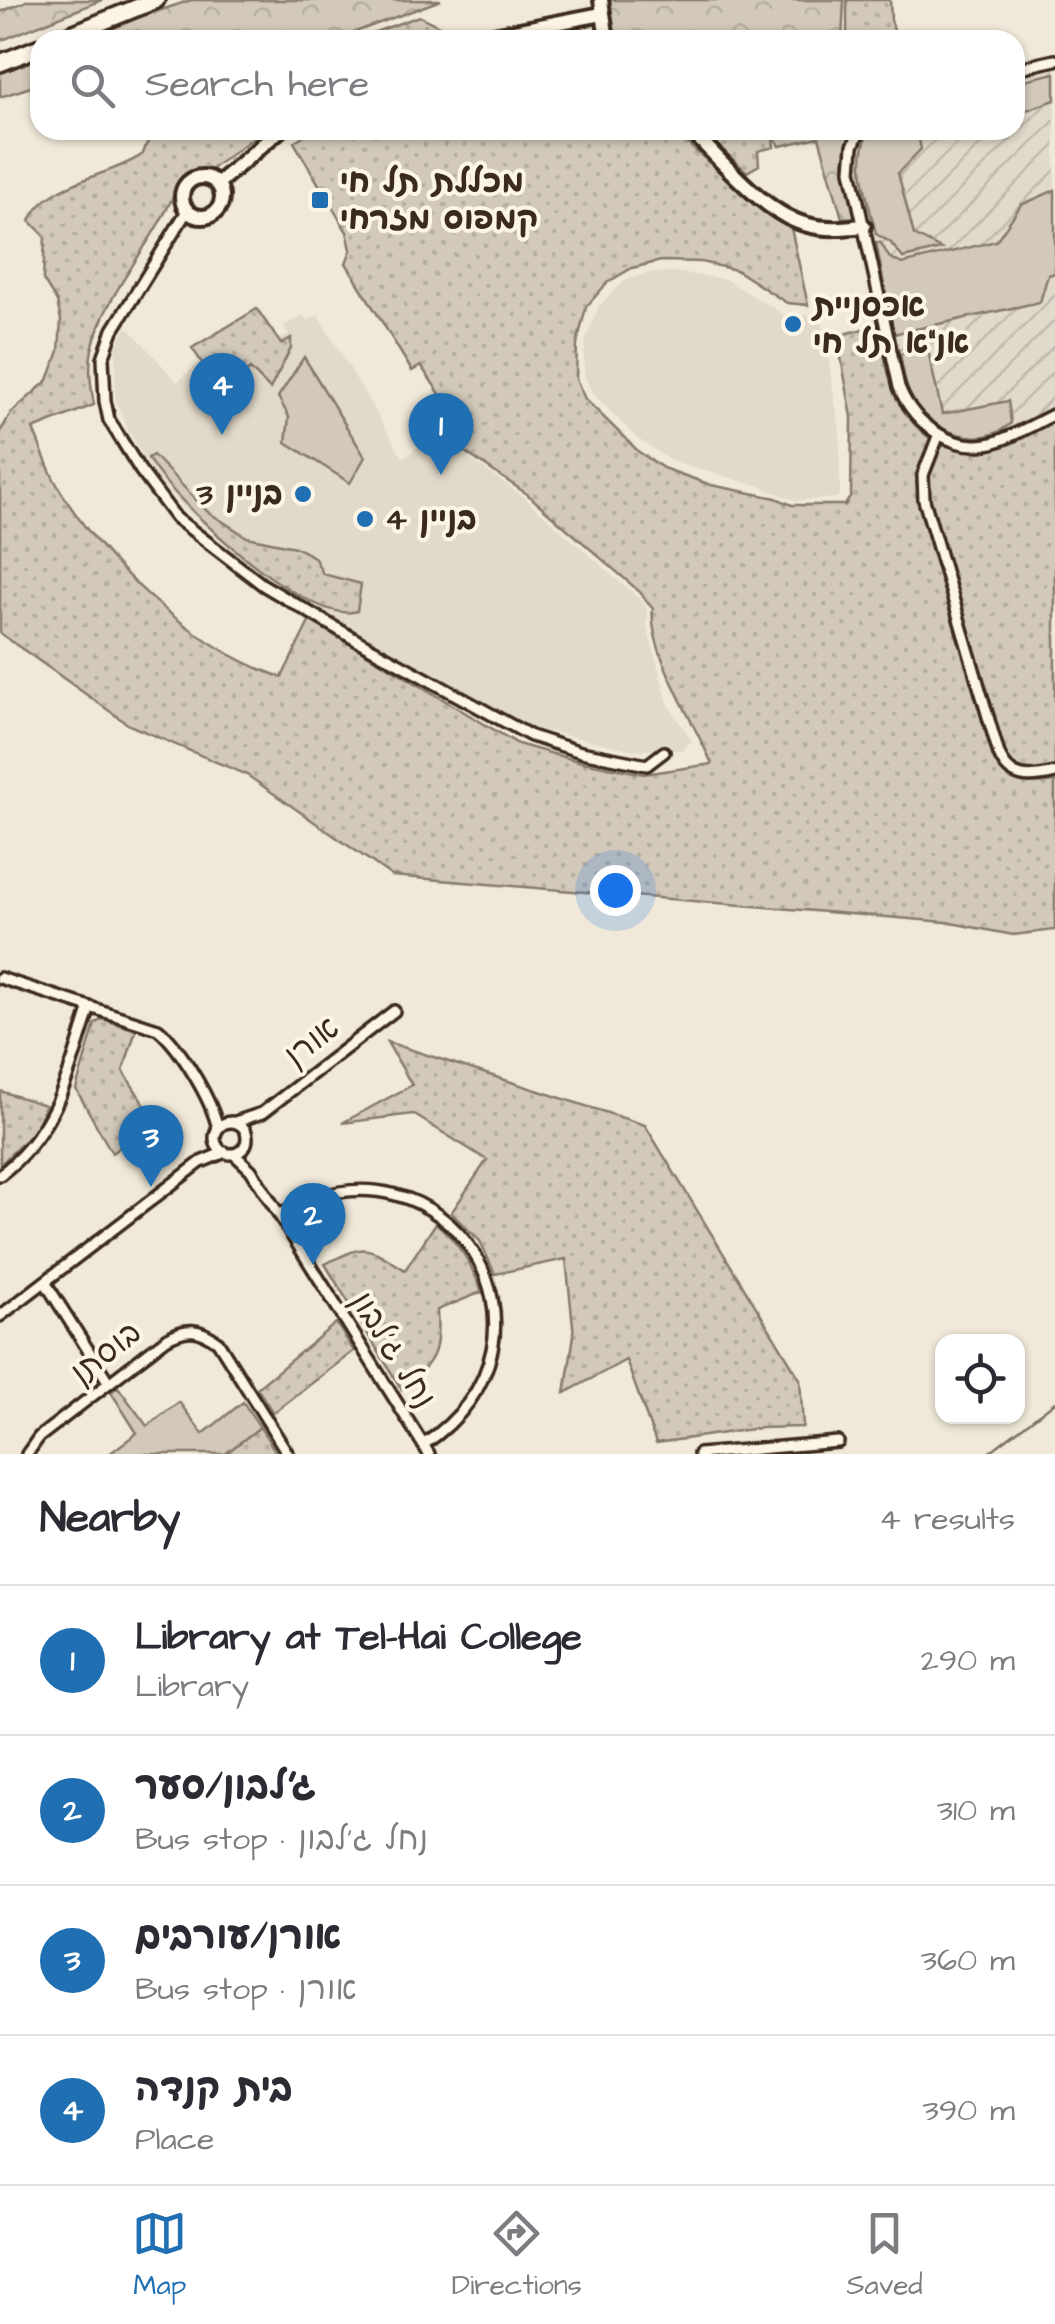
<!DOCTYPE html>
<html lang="en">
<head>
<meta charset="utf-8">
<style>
	body { margin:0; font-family:"Architects Daughter","Playpen Sans Hebrew",sans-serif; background:#f7f7f7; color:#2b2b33 }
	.controls { position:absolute; right:30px; bottom:30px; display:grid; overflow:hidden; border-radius:20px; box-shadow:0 2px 8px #0004 }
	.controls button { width:90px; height:90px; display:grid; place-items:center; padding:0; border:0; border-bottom:2px solid #e1e1e2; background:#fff; color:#2b2b33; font:50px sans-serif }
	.you { position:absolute; left:615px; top:890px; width:35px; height:35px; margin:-25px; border:8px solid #fff; border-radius:50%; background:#1a73e8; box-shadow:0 0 0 15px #1a73e833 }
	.badge { display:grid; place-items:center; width:65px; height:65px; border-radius:50%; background:#1f6fb2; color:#fff; font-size:32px; font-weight:700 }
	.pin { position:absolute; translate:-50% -82px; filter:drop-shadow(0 2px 5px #0008) }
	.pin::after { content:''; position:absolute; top:52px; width:35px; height:30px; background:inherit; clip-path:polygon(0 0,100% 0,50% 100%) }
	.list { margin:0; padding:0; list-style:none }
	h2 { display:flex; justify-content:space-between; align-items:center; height:130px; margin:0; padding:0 40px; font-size:42px }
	h2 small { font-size:32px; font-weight:400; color:#7c7c81 }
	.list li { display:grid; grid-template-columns:65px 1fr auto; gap:30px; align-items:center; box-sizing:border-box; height:150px; padding:0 40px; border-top:2px solid #e1e1e2 }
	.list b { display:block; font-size:38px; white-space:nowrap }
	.list p { margin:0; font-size:32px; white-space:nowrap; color:#7c7c81 }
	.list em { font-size:32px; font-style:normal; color:#7c7c81 }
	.icon { flex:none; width:55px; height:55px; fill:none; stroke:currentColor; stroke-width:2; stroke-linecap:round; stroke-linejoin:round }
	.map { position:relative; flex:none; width:1055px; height:1454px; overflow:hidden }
	.search { position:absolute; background:#fff; box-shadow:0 2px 8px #0004; left:30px; right:30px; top:30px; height:110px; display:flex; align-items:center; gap:25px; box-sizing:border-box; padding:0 35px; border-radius:30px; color:#7c7c81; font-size:38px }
	.sheet { height:730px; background:#fff }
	nav { display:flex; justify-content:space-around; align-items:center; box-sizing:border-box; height:140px; border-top:2px solid #e1e1e2; background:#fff; font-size:28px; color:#7c7c81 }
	nav a { display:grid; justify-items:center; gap:5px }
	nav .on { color:#1f6fb2 }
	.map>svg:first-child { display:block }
	.built { fill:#e1d9c9 }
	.industrial { fill:url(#industrial-furrows) }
	.grass { fill:url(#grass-dots); stroke:#867a6c; stroke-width:2.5 }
	.forest { fill:url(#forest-crowns); stroke:#867a6c; stroke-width:2.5 }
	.green { fill:#d2c9ba; stroke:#867a6c; stroke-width:2.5 }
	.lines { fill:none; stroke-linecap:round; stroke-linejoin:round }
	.stream { stroke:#7e7163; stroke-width:2.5 }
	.street-casing { stroke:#3b2a1e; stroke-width:16 }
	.secondary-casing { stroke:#3b2a1e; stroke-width:20 }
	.highway-casing { stroke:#3b2a1e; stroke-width:22 }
	.street { stroke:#fcf5e5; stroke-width:9 }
	.secondary { stroke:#fcf5e5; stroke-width:12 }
	.highway { stroke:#fcf5e5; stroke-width:15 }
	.poi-dot { fill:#1f6fb2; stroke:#fcf5e5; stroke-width:4 }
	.labels { text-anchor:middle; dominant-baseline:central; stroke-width:8; stroke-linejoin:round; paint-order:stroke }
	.poi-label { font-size:32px; font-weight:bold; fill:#3b2a1e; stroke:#fcf5e5; text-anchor:start }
	.street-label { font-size:32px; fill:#3b2a1e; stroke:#fcf5e5 }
</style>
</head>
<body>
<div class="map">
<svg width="1055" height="1454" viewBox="0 0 1055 1454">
	<defs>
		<pattern id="industrial-furrows" width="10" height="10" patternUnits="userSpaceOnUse" patternTransform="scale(2.5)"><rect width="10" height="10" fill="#e1d9c9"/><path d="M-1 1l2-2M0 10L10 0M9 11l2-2" fill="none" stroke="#c2baac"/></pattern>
		<pattern id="grass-dots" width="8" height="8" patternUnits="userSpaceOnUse" patternTransform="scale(2.5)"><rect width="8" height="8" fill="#d2c9ba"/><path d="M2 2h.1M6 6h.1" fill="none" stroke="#b5ad9f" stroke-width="1.8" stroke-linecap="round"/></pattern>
		<pattern id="forest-crowns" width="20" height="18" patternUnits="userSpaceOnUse" patternTransform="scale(2.5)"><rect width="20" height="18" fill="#d2c9ba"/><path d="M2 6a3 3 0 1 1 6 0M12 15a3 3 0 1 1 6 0" fill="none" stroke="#b5ad9f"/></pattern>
	</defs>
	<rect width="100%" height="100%" fill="#f0e9d9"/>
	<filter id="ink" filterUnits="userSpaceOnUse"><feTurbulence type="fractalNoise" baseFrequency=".01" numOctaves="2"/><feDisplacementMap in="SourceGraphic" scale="20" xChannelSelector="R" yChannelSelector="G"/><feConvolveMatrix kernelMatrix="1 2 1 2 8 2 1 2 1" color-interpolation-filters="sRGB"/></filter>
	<g filter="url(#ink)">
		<path class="built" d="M673,272L725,279L788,317L821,314L840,432V494L836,498L797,501L759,486L673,462L638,439L593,394L584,375V357L586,339L599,306L625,280L648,273Z
			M303,315L307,321L318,315L403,458L442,429L456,449L522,496L644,603L648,615L647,627L669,706L692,741L682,750H634L532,728L448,684L258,573L187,511L153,474L127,428L115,398L116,347L127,326L177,382L198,363L238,362L261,350L288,335L284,326Z"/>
		<path class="industrial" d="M1055,65V410L996,437L961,439L924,419L908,398L903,386L855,170L856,147L864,130H1015V73Z"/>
		<path class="grass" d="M847,0H890L891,20L897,40H847Z
			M419,16L449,31L428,40H353Z
			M159,130H264L210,170L177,187C155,243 106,290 92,349C88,367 91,387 94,405L33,429C40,445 46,463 54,479C96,558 196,651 282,677L310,620L518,744L578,761L644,774L712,764C695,724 648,650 653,609L640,592L527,494L456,446L429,401L440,394L421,366L412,371L346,263L351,250L347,232L294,142L311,130H672L771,217L791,228L808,305L787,303L736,270L701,262L661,261L632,268L608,282L586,307L577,344L576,379L585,399L639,452L663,468L711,485L776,498L792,505H845L851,496L852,417L837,336L878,325C888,370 891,410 931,439L916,483L994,760C1015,785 1023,786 1055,782V930L1013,935L946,922L392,876L247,775L129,725L0,633V432L11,413L48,380L59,351L61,320L57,302L43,280L45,236L30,221C46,181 111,177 143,154L146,145Z
			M701,130H765L773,138L774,147L758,151L759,165L747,172Z
			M257,309L281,344L291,338V348L270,389L250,369L222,393L192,348Z
			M1055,420V769L1024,775L1005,761L927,499L926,476L936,447C951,443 963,451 977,451C1007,451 1030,434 1055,420Z
			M153,455L208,512L247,537L295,547L314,557L323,574L361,584L357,611C309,627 171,500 148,458Z
			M102,1019L136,1030L123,1071L155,1121L112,1153L76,1089L95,1024Z
			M387,1042L645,1125L800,1379L803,1427L759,1428L656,1443L626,1360L565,1393L574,1335L566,1259L495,1274L480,1241L451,1213L487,1160L413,1114L342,1123L412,1085Z
			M0,1091L45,1105L37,1128L0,1165Z
			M436,1223C459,1243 471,1263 482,1292L437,1310C439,1355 436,1359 402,1390L325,1264C368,1243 366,1245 405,1270Z
			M336,1323L354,1351L273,1413L257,1388Z
			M260,1427L277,1454H225Z"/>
		<path class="forest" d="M29,0H102L0,41V12Z
			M191,0H441L334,40H200L191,35L177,40H72Z
			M607,0H844L842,40H616Z
			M40,52V84L0,97V68Z
			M770,130H853L844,162L858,217L842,218L819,137L780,146Z"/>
		<path class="green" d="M1055,73V100L1024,111L1015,97V82Z
			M870,130H917L921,149L898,173L914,235L941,249L903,258L890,242L876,234C869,202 852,160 870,130Z
			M1055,190V273L1048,275L1040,302L893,334L876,242L881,243L889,257L902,264L996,241L1021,205Z
			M927,346L942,414L1008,401L1011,423C982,451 932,432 913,401C905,388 903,369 900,354Z
			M304,357L365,457L350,483L286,442L289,417L278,397Z
			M118,1387L147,1426L179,1402L203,1434L243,1402L260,1427L225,1454H109L137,1433L111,1392Z"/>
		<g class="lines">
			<path class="stream" d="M987,1454L1055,1402"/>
			<defs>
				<path id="street" d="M1015,69L1055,60
					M860,130L853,146L851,170L899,387C914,425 956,456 998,441C1018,434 1036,423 1055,414
					M187,211L113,330L103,358L105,401L109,420L140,470L176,518L263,585L358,641L531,736L581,752L647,765L664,752
					M939,434L923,475L924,500L999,754C1010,781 1030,779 1055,773
					M0,978L158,1029C180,1047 212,1100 218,1129
					M235,1122L262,1113L394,1011
					M215 1138a16 16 0 1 1 32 0a16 16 0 1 1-32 0Z
					M234,1154L251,1170L429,1454
					M0,1175C58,1130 68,1073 90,1007
					M279,1215C444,1117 585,1337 423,1445
					M45,1282L109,1383
					M0,1316L201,1162L225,1152
					M27,1454L39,1437L166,1339C186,1327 199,1328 218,1342L288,1454
					M699,1454L838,1442"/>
				<path id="secondary" d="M601,0L607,40
					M468,40L602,14
					M690,130C722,160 765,215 808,225C826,230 845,228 864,226
					M182 197a20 20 0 1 1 40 0a20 20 0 1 1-40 0Z
					M217,184L280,130"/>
				<path id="highway" d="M57,40L156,0
					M0,63L40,47"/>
			</defs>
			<use href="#street" class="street-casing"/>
			<use href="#secondary" class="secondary-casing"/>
			<use href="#highway" class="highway-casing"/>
			<use href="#street" class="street"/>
			<use href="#secondary" class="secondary"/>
			<use href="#highway" class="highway"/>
		</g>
	</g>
	<g class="poi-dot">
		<rect x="310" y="190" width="20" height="20" rx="5"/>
		<circle cx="793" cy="324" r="10"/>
		<circle cx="303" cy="494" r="10"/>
		<circle cx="365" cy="519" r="10"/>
	</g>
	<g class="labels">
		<g class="poi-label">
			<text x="340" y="182">מכללת תל חי<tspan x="340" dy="37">קמפוס מזרחי</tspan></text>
			<text x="813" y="306">אכסניית<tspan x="813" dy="37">אנ"א תל חי</tspan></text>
			<text x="283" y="494" text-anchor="end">בניין 3</text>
			<text x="385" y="519">בניין 4</text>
		</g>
		<g class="street-label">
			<text transform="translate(312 1042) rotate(-38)">אורן</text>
			<text transform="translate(393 1350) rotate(58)">נחל ג'לבון</text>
			<text transform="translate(106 1353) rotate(-38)">בוסתן</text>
		</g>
	</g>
</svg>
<div class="controls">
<button><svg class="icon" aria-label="locate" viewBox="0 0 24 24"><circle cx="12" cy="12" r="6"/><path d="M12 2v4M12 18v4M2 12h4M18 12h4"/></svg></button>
</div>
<div class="you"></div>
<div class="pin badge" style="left:441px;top:475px">1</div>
<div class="pin badge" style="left:313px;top:1265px">2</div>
<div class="pin badge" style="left:151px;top:1187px">3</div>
<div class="pin badge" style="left:222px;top:435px">4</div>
<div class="search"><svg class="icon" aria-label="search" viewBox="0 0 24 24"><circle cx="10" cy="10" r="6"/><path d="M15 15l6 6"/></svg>Search here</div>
</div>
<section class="sheet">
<h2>Nearby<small>4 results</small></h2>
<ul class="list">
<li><span class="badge">1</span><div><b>Library at Tel-Hai College</b><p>Library</p></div><em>290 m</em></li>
<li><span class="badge">2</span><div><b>ג׳לבון/סער</b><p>Bus stop · נחל ג'לבון</p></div><em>310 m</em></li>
<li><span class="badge">3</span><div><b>אורן/עורבים</b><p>Bus stop · אורן</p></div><em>360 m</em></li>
<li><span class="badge">4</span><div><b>בית קנדה</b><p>Place</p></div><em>390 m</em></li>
</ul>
</section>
<nav>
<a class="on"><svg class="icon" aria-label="map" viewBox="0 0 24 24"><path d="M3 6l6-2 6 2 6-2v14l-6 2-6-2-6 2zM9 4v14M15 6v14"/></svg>Map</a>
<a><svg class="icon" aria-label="directions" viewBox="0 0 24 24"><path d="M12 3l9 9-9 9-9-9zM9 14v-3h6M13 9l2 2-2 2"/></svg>Directions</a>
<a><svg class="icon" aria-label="saved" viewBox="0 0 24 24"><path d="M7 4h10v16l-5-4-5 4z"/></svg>Saved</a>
</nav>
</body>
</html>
